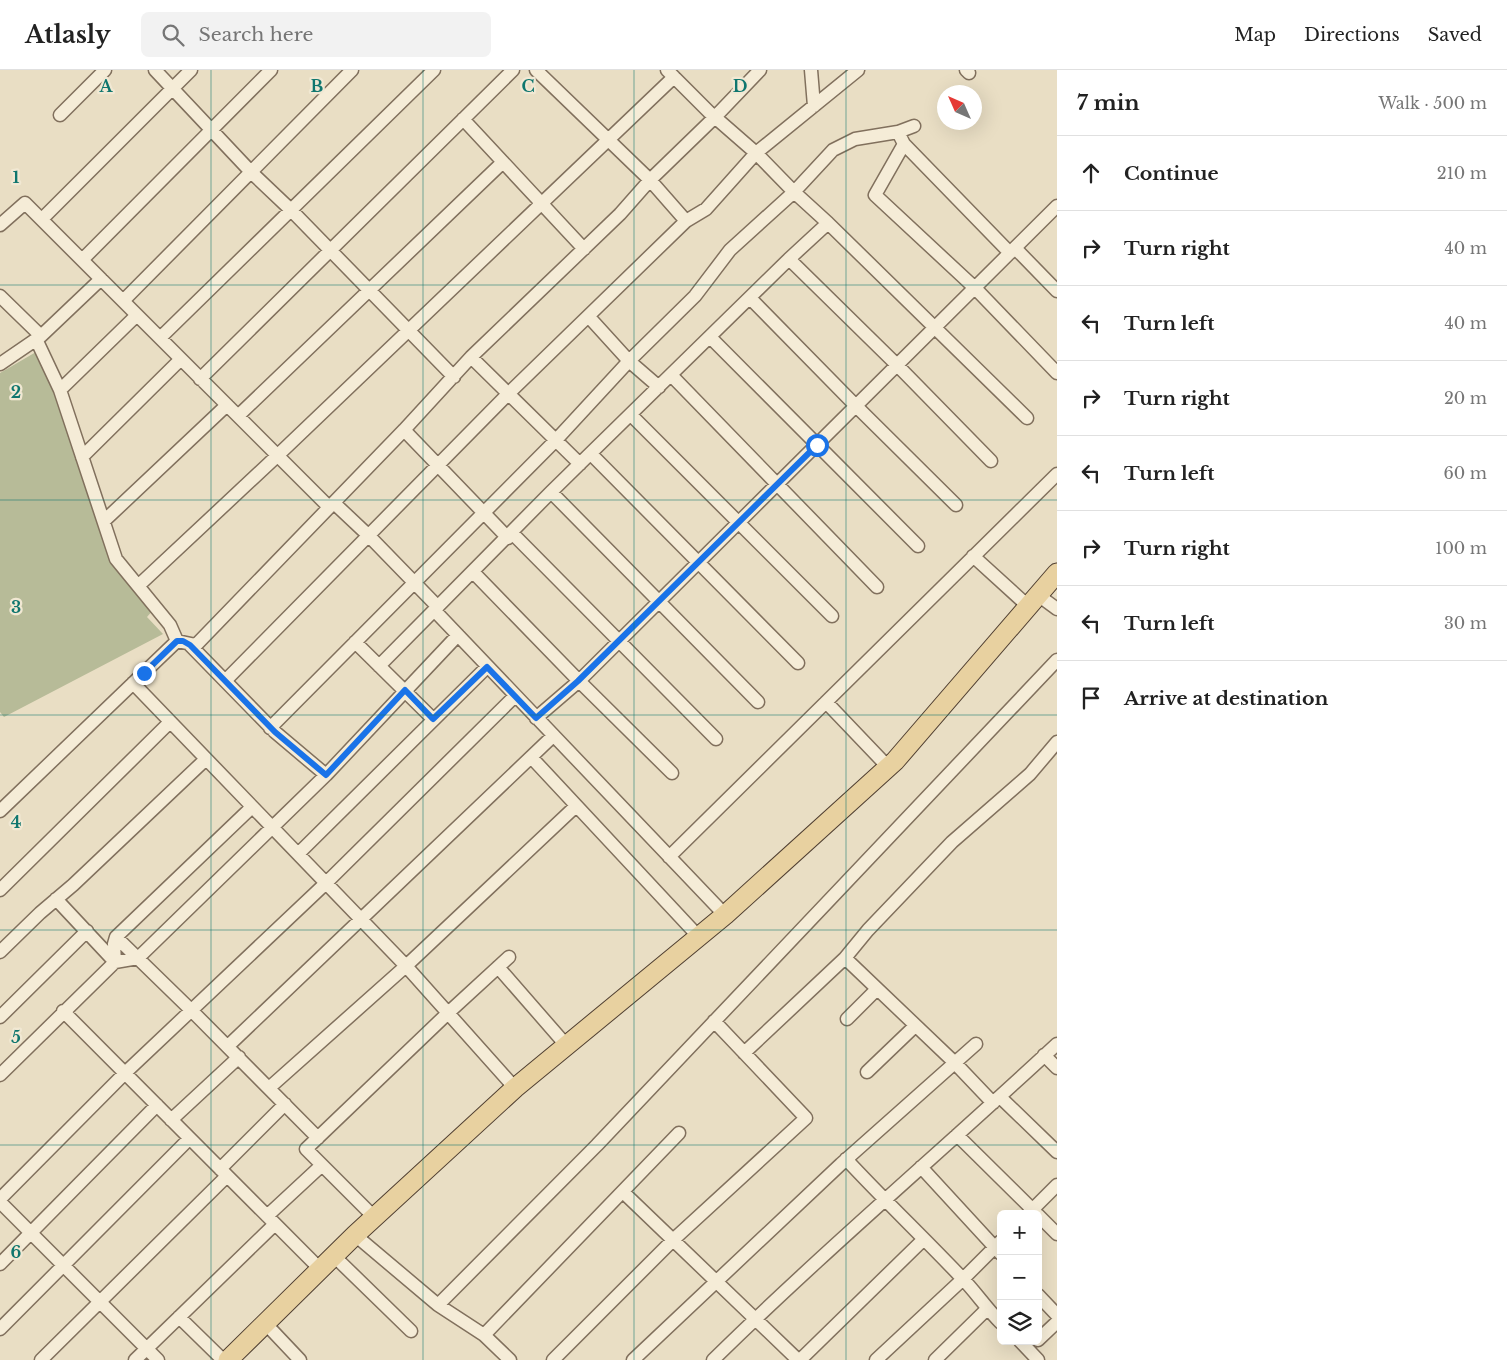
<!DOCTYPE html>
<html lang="en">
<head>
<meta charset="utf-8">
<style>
	body { margin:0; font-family:"Libre Baskerville",serif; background:#f2f2f2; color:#222 }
	.controls { position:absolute; right:15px; bottom:15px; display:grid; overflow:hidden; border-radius:8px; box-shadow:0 5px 20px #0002 }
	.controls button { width:45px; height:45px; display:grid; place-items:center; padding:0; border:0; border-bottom:1px solid #e0e0e0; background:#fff; color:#222; font:25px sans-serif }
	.compass { position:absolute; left:937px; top:15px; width:45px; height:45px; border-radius:50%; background:#fff; box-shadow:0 5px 20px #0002; rotate:315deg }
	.stop { position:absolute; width:15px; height:15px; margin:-11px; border:4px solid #1a73e8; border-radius:50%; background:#fff }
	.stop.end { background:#1a73e8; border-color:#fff; box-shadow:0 1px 5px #0008 }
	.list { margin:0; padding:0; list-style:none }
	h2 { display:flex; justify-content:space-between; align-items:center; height:65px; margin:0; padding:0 20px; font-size:21px }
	h2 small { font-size:16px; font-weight:400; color:#767676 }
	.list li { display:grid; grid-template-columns:32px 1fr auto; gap:15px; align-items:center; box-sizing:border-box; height:75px; padding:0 20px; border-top:1px solid #e0e0e0 }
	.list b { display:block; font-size:19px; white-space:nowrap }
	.list em { font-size:16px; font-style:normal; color:#767676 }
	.icon { flex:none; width:28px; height:28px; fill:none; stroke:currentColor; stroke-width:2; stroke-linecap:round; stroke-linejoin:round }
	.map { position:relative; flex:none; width:1057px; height:1290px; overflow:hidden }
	header { display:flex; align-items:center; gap:30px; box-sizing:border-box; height:70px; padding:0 25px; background:#fff; border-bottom:1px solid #e0e0e0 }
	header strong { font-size:24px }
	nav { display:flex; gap:28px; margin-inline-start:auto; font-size:18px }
	.search { width:350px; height:45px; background:#f2f2f2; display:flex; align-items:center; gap:12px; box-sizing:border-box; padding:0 18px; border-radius:8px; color:#767676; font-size:19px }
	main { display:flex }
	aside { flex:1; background:#fff }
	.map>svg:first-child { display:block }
	.cemetery { fill:#b7bb98 }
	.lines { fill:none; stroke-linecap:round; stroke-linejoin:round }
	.street-casing { stroke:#81705d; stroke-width:15 }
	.primary-casing { stroke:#503f31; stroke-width:21 }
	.street { stroke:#f5ecd7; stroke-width:12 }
	.primary { stroke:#e8d1a0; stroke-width:19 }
	.route { stroke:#1a73e8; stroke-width:6 }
	.grid { fill:none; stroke:#0f766e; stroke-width:1; stroke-opacity:0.55 }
	.grid-label { font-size:16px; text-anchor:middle; font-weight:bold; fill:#0f766e; stroke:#f1e8d3; stroke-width:4.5; stroke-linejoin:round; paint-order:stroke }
</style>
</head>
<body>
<header>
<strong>Atlasly</strong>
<div class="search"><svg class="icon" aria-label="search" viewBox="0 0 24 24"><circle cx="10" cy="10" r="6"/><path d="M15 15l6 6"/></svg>Search here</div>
<nav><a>Map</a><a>Directions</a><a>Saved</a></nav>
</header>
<main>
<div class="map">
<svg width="1057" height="1290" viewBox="0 0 1057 1290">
	<rect width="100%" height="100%" fill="#e9dec4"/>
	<path class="cemetery" d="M36,282L53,319L112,493L153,540L147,547L163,564L4,647L0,642V303Z"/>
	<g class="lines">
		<defs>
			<path id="street" d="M155,0L251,102L291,140L454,307
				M536,0L650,110L686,151
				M667,0L709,42L756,83L794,122L828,153L1027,348
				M811,0L814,36
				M966,0L969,3
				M60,45L105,0
				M463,49L503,92
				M914,56L898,62L904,74L875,125L975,218L1057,303
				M904,74L1010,183
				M42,149L191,0
				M0,155L25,133L329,437
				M1015,178L1057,221
				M789,189L897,295L991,391
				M82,190L271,0
				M0,226L41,266
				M750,228L856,336L956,435
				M123,231L352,0
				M589,247L629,291L659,317
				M710,267L918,476
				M160,268L434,0
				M36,269L60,320L116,489L170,555L177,571
				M471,287L580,394
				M0,294L41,266L101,209
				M671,305L877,517
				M200,309L513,0
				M60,320L137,245
				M239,345L503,92L584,179
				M631,345L832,546
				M404,360L508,468
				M591,384L798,593
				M82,387L181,289
				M551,422L758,632
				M334,433L369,466L438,537
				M104,451L227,335
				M512,463L716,669
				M973,486L1029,537
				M473,502L579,611L672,703
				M138,516L278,385L674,7
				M1038,525L1057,539
				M434,540L725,845
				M355,572L433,649
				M190,575L275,662L326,705
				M379,596L551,422L789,189L828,153
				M225,611L509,323L686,151L706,139L756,83L858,0
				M133,613L406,896L515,1018
				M826,632L888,697
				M536,648L579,611L1057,136
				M270,658L556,370L629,291L695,226L730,180L794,122L833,80L855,69L898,62
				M531,687L698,866
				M0,741L177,571L196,575L404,360L471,287L620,144L650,110L715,47L760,0
				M298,784L487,597
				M669,787L1057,404
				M0,820L170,652
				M56,829L115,892L138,888L326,705L458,565
				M116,867L192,941L318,1068
				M0,882L40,843L73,815L206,689
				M845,888L954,992L993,1033
				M498,897L566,975
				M63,941L320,1199
				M0,947L87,861
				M847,949L877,919
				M228,976L553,666
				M744,983L845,888L868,860L952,772L1030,704L1057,672
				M1044,985L1057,998
				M867,1002L915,956
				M0,1005L115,892L114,874L116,867L252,737
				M269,1018L406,896L576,736
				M1000,1027L1057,1082
				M171,1050L239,987
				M957,1065L1037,1144
				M846,1089C883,1129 923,1167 961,1207C975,1221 986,1238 1001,1253
				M921,1097L1001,1184
				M220,1099L285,1034
				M623,1122L798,1290
				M0,1129L125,1003L326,813L515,626
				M0,1132L158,1290
				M1028,1144L1057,1115
				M1038,1145L1057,1164
				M267,1146L322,1095
				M374,1147L306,1079L448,943L509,887
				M355,1165L438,1235L484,1265L510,1290
				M334,1186L411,1261
				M0,1194L157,1035
				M1038,1225L1057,1245
				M438,1235L597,1075L1057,590
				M179,1247L223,1290
				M265,1253L300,1290
				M0,1259L189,1069
				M484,1265L679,1063
				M1038,1270L1057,1252
				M1020,1271L1038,1290
				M41,1290L227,1106
				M135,1290L275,1154
				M553,1290L673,1170L806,1048L714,951
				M633,1290L841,1094L976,974
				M713,1290C824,1181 943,1080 1057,974
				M800,1290L924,1169
				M876,1290L963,1209L1001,1171
				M935,1290L987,1239"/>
			<path id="primary" d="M228,1290L355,1165L515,1018L725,845L895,691L1057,503"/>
		</defs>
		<use href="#street" class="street-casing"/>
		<use href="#primary" class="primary-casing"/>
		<use href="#street" class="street"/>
		<use href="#primary" class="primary"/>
	</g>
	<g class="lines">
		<path class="route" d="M144,603L177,571H183L190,575L275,662L326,705L405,620L433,649L487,597L536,648L578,611L817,375"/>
	</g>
	<path class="grid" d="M211,0V1290M423,0V1290M634,0V1290M846,0V1290M0,215H1057M0,430H1057M0,645H1057M0,860H1057M0,1075H1057"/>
	<g class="grid-label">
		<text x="106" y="22">A</text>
		<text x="317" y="22">B</text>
		<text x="528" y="22">C</text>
		<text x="740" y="22">D</text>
		<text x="16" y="113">1</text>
		<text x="16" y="328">2</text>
		<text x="16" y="543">3</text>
		<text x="16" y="758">4</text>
		<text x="16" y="973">5</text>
		<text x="16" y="1188">6</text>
	</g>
</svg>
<div class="controls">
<button>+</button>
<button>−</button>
<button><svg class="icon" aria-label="layers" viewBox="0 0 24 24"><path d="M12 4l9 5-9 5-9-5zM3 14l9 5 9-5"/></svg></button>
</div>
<svg class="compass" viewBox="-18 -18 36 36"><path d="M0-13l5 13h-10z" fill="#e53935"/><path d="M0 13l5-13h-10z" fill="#767676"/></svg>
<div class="stop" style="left:817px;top:375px"></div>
<div class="stop end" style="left:144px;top:603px"></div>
</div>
<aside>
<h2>7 min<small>Walk · 500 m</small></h2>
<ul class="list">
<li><svg class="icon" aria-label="ahead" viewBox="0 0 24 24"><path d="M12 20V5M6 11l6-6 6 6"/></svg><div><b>Continue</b></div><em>210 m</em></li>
<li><svg class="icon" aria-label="right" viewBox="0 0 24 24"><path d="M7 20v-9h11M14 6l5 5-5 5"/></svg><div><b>Turn right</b></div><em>40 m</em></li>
<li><svg class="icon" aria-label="left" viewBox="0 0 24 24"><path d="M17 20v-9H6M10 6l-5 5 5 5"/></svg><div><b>Turn left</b></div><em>40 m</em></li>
<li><svg class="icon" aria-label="right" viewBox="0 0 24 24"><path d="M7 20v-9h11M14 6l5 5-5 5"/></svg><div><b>Turn right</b></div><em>20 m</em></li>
<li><svg class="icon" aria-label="left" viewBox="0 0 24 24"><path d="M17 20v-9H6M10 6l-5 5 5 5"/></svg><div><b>Turn left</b></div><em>60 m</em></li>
<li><svg class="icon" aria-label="right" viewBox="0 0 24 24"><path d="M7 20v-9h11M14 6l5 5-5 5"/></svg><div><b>Turn right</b></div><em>100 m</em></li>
<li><svg class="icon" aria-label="left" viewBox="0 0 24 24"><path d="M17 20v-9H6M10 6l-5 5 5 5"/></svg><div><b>Turn left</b></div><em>30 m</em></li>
<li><svg class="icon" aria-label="arrive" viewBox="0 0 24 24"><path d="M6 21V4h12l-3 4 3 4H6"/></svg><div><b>Arrive at destination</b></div></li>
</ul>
</aside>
</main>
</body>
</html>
